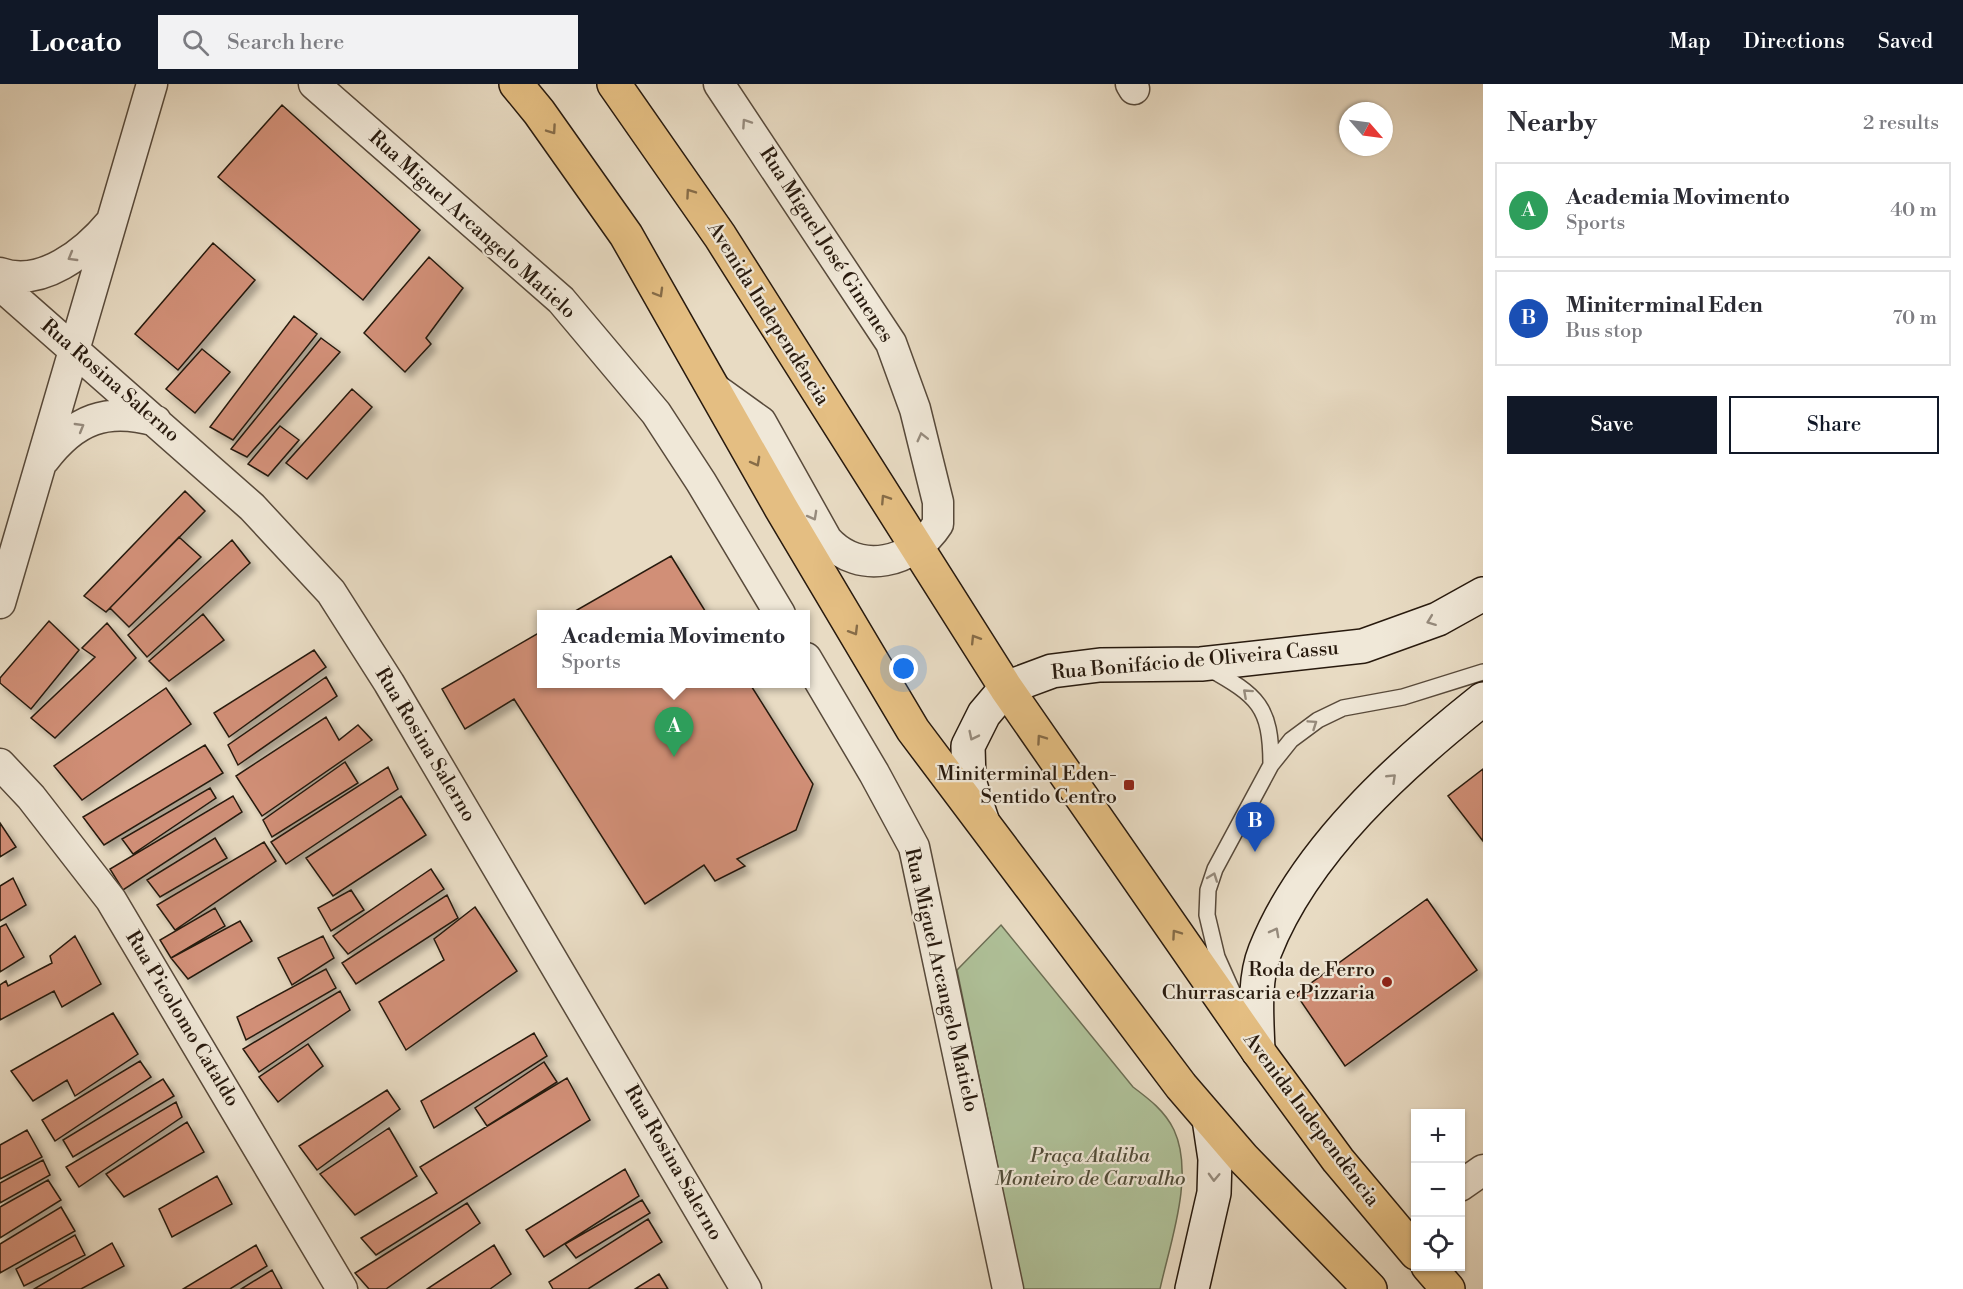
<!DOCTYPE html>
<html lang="en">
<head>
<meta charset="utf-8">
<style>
	body { margin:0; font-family:"Libre Bodoni",serif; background:#f2f2f3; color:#2b2b33 }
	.controls { position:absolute; right:18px; bottom:18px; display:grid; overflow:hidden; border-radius:0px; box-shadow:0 2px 4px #0004 }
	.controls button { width:54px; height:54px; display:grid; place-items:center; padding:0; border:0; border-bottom:2px solid #e1e1e2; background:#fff; color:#2b2b33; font:30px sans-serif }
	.compass { position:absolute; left:1339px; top:18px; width:54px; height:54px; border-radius:50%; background:#fff; box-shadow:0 2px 4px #0004; rotate:118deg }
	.you { position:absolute; left:904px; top:585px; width:21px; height:21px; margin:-15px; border:4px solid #fff; border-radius:50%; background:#1a73e8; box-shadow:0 0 0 9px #1a73e833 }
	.badge { display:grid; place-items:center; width:39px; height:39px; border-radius:50%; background:#111827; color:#fff; font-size:20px; font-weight:700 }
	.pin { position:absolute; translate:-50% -50px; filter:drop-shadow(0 2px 3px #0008) }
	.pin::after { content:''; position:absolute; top:32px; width:21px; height:18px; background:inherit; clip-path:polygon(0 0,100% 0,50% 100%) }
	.popup { position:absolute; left:537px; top:526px; width:273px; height:78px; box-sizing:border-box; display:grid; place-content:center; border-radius:0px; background:#fff; filter:drop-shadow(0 2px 4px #0005); font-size:20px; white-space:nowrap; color:#7c7c81 }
	.popup b { font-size:22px; color:#2b2b33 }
	.popup::after { content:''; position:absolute; left:50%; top:100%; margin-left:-12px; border:12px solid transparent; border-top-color:#fff }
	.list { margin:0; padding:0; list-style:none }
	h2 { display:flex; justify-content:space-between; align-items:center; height:78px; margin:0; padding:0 24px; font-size:26px }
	h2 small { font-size:20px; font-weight:400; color:#7c7c81 }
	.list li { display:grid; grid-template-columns:39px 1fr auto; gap:18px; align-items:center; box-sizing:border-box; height:96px; margin:0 12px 12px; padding:0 12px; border:2px solid #e1e1e2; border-radius:0px }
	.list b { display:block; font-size:22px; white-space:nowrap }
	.list p { margin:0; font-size:20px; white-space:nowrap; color:#7c7c81 }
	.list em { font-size:20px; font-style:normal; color:#7c7c81 }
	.actions { display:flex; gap:12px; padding:18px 24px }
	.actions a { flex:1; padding:14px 0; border:2px solid #111827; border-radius:0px; text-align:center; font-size:21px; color:#111827 }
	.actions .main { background:#111827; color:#fff }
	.icon { flex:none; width:33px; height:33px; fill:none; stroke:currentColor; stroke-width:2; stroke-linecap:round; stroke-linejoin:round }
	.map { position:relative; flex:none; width:1483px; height:1205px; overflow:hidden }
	header { display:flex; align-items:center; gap:36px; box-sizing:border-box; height:84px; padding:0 30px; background:#111827; color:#fff }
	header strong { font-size:28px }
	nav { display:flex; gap:33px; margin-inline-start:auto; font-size:21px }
	.search { width:420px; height:54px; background:#f2f2f3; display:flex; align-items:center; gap:15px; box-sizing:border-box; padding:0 21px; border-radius:0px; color:#7c7c81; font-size:22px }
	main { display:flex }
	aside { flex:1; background:#fff }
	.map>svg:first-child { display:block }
	.green { fill:#afc199; stroke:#6c6e54; stroke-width:1.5 }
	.building { fill:#d18f77; stroke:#281a0e; stroke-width:1.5; filter:url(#shadow) }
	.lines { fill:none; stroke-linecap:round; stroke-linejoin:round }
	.lane-casing { stroke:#584a3b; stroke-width:18 }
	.street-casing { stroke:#584a3b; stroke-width:33 }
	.secondary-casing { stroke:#281a0e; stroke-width:36 }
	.primary-casing { stroke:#281a0e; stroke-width:36 }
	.lane { stroke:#f0e8d8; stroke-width:15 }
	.street { stroke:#f0e8d8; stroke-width:30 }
	.secondary { stroke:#f0e8d8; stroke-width:33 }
	.primary { stroke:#e4be82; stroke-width:33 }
	.oneway { stroke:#968b7d }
	.oneway2 { stroke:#866c48 }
	.poi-dot { fill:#8f2418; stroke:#f0e8d8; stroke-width:2 }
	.labels { text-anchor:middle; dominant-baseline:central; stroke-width:4.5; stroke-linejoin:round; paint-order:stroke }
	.street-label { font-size:20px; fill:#281a0e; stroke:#f0e8d8 }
	.poi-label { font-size:20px; fill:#281a0e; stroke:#f0e8d8; text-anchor:end }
	.park-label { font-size:20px; font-style:italic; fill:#504c38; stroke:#f0e8d8 }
</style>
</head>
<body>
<header>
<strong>Locato</strong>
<div class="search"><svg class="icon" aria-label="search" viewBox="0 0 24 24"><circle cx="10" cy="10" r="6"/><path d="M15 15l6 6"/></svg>Search here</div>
<nav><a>Map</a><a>Directions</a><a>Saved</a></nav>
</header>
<main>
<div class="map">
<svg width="1483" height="1205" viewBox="0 0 1483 1205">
	<defs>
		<filter id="shadow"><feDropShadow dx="5.5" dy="5.5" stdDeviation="3" flood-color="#0004"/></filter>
	</defs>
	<rect width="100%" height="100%" fill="#e8dbc3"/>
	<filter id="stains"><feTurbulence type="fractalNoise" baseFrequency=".00333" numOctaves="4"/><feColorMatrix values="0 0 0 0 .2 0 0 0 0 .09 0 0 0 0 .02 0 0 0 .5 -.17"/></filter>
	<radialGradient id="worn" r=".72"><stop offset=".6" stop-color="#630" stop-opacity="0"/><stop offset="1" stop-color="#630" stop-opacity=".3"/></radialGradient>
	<path class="green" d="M1001,841L1133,1003C1149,1015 1165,1027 1174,1046C1195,1091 1170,1159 1160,1205H1023L957,886Z"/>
	<path class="building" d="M282,21L420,146L363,216L218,93Z
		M213,159L255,196L178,286L135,250Z
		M429,173L463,204L426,254L431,260L405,288L364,249Z
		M294,232L317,250L233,356L210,343Z
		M321,254L340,268L247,373L231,365Z
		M202,265L230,288L195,329L166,305Z
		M352,305L372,323L307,395L286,379Z
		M280,342L299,356L268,392L248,380Z
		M185,407L205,427L106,528L84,512Z
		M179,453L201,473L129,543L110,524Z
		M232,456L250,479L147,573L128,551Z
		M671,472L707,530H570Z
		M203,530L224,556L169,597L149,577Z
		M49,537L79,566L31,625L0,599V594Z
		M107,539L136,574L55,654L31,634L95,573L82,564Z
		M542,547V600H750L813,700L796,746L737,775L745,782L715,797L704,781L645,820L514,615L465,645L442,605Z
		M314,566L326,583L229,653L214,629Z
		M326,593L337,612L238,681L228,661Z
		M166,604L191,640L82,716L54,682Z
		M326,633L339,656L358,641L372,656L262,732L236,692Z
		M205,661L223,689L104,761L83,733Z
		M345,678L358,699L272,753L263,736Z
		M388,683L398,705L286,780L271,758Z
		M1483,685V757L1448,712Z
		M210,704L216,714L133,770L122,755Z
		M233,712L242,728L123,806L110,785Z
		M401,712L426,751L333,812L306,774Z
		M0,739L16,763L0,773Z
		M215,754L227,774L160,813L147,796Z
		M264,758L276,777L175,846L157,821Z
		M431,785L444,805L348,870L333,852Z
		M13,794L26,821L0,837V802Z
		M351,806L364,826L331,847L318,824Z
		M447,811L458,834L356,900L342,879Z
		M1427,815L1477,886L1345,982L1296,910Z
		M475,823L517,887L406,966L379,918L444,876L434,855Z
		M215,824L225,842L171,874L160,856Z
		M240,837L252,857L188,895L171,874Z
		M6,840L24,873L0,888V843Z
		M75,852L101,900L62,923L54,907L0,936V901L6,897L8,902L52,879L50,872Z
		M323,852L334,874L292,901L278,874Z
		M326,885L336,904L246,956L237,933Z
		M340,907L350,926L259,988L243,965Z
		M113,929L138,970L75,1012L67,996L33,1017L11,987Z
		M534,949L547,972L434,1044L421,1017Z
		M308,960L323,982L278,1018L259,993Z
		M140,977L151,993L55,1057L42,1036Z
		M544,978L557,998L487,1042L475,1024Z
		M567,994L590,1036L376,1171L361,1154L437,1109L420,1083Z
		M163,995L174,1012L73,1073L63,1056Z
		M387,1006L400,1025L317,1086L299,1062Z
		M176,1018L182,1033L79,1103L66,1083Z
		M187,1038L204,1068L124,1113L106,1090Z
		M389,1044L417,1092L355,1131L320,1090Z
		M27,1046L42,1073L0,1095V1061Z
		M43,1076L50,1091L0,1119V1099Z
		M625,1085L639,1112L544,1173L526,1146Z
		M217,1092L232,1120L172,1153L159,1125Z
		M48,1096L61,1116L0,1154V1123Z
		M642,1116L650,1129L576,1174L565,1160Z
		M467,1119L480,1139L386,1205H369L355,1189Z
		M61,1123L75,1147L0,1189V1160Z
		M648,1135L662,1158L588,1205H553L549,1198Z
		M75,1151L85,1171L24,1202L16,1185Z
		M112,1159L124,1182L81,1205H34Z
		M256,1161L267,1182L230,1205H183Z
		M494,1161L511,1190L490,1205H427Z
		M272,1186L282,1205H241Z
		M659,1190L668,1205H635Z"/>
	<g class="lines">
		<defs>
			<path id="lane" d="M1208,584C1258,612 1271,622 1271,681
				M1233,909L1217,873L1207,831L1208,806L1215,785L1271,681L1291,656L1318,636L1343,624L1403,613L1483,588"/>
			<path id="street" d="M314,0L561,216L656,329L701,398L780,530
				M1131,0L1134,5
				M0,189C42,204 86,168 111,138
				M0,201L252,423L331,508L389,599L746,1205
				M715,305L761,338L827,456C860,492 913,479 938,440V418L915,325L891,259L719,0
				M44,376C75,335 107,323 156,337
				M0,519L152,0
				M806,574L874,689L914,763L1008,1205
				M0,680L31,713L111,816L342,1205
				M1460,1102L1483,1086"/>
			<path id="secondary" d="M982,736L969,697L968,662L984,630L1006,604L1052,587L1100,581L1201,580L1363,562L1438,535L1483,510
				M1258,967C1257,935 1253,897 1265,867C1305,766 1400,681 1483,615
				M1192,1205L1214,1109L1215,1075L1209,1035"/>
			<path id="primary" d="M516,0L539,28L626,151L781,424L913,646L1181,1002L1243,1074L1370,1205
				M614,0L720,152L1006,604L1258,967L1338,1076L1416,1169
				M1428,1182L1448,1205"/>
		</defs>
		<use href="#lane" class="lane-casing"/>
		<use href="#street" class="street-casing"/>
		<use href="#secondary" class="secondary-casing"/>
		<use href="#primary" class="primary-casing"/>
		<use href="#lane" class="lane"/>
		<use href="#street" class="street"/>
		<use href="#secondary" class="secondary"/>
		<use href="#primary" class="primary"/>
	</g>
	<defs><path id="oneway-chevron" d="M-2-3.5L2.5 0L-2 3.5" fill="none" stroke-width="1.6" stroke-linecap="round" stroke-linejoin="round" transform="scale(1.5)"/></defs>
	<g class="oneway">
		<use href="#oneway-chevron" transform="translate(746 39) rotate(-124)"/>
		<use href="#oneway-chevron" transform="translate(72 173) rotate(150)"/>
		<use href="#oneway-chevron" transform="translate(80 343) rotate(-30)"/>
		<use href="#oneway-chevron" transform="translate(922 353) rotate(-104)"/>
		<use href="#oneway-chevron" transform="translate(813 432) rotate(61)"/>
		<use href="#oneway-chevron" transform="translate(1431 537) rotate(159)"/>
		<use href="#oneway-chevron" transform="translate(1247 609) rotate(-138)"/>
		<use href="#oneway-chevron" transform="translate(1313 640) rotate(-34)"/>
		<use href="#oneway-chevron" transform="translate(973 652) rotate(116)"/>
		<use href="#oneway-chevron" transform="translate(1392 694) rotate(-44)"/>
		<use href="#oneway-chevron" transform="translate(1213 793) rotate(-70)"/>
		<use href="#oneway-chevron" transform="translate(1275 848) rotate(-62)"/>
		<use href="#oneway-chevron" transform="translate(1214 1093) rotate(92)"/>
	</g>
	<g class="oneway2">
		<use href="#oneway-chevron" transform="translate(552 46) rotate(55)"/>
		<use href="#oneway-chevron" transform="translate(690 109) rotate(-125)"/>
		<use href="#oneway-chevron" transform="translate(659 209) rotate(60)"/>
		<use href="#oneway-chevron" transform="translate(756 378) rotate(61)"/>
		<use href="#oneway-chevron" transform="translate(885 415) rotate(-123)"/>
		<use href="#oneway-chevron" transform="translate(854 547) rotate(59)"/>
		<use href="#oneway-chevron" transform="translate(975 555) rotate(-122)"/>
		<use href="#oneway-chevron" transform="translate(1041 655) rotate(-125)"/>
		<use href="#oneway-chevron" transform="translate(1176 850) rotate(-125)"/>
	</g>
	<g class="poi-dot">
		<rect x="1123" y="695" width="12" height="12" rx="3"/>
		<circle cx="1387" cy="898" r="6"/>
	</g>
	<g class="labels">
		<g class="street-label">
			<text transform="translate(472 141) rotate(42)">Rua Miguel Arcangelo Matielo</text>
			<text transform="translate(826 161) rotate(57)">Rua Miguel José Gimenes</text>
			<text transform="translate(768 230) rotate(58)">Avenida Independência</text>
			<text transform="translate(110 297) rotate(41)">Rua Rosina Salerno</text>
			<text transform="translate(1195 577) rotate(-5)">Rua Bonifácio de Oliveira Cassu</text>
			<text transform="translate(425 661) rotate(59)">Rua Rosina Salerno</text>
			<text transform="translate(941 896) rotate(77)">Rua Miguel Arcangelo Matielo</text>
			<text transform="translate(182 935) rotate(59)">Rua Picolomo Cataldo</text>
			<text transform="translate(1311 1036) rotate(53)">Avenida Independência</text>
			<text transform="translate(673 1079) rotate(60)">Rua Rosina Salerno</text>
		</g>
		<g class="poi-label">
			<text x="1117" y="690">Miniterminal Eden-<tspan x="1117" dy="23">Sentido Centro</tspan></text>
			<text x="1375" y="886">Roda de Ferro<tspan x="1375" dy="23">Churrascaria e Pizzaria</tspan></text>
		</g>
		<g class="park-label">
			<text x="1090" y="1072">Praça Ataliba<tspan x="1090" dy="23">Monteiro de Carvalho</tspan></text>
		</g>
	</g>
	<rect width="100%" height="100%" filter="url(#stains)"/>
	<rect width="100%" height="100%" fill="url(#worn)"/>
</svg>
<div class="controls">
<button>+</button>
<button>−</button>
<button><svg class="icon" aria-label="locate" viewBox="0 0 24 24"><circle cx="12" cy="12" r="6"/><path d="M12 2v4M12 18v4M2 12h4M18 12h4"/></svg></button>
</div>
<svg class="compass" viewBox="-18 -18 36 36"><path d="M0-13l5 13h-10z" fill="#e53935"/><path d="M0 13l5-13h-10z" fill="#7c7c81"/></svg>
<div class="you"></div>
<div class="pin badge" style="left:674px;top:673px;background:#2e9e5b">A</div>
<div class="popup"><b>Academia Movimento</b>Sports</div>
<div class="pin badge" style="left:1255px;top:768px;background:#1a4fb4">B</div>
</div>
<aside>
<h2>Nearby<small>2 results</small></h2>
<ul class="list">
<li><span class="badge" style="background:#2e9e5b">A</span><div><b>Academia Movimento</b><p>Sports</p></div><em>40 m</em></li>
<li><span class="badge" style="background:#1a4fb4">B</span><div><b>Miniterminal Eden</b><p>Bus stop</p></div><em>70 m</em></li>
</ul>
<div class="actions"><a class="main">Save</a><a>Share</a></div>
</aside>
</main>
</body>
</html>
